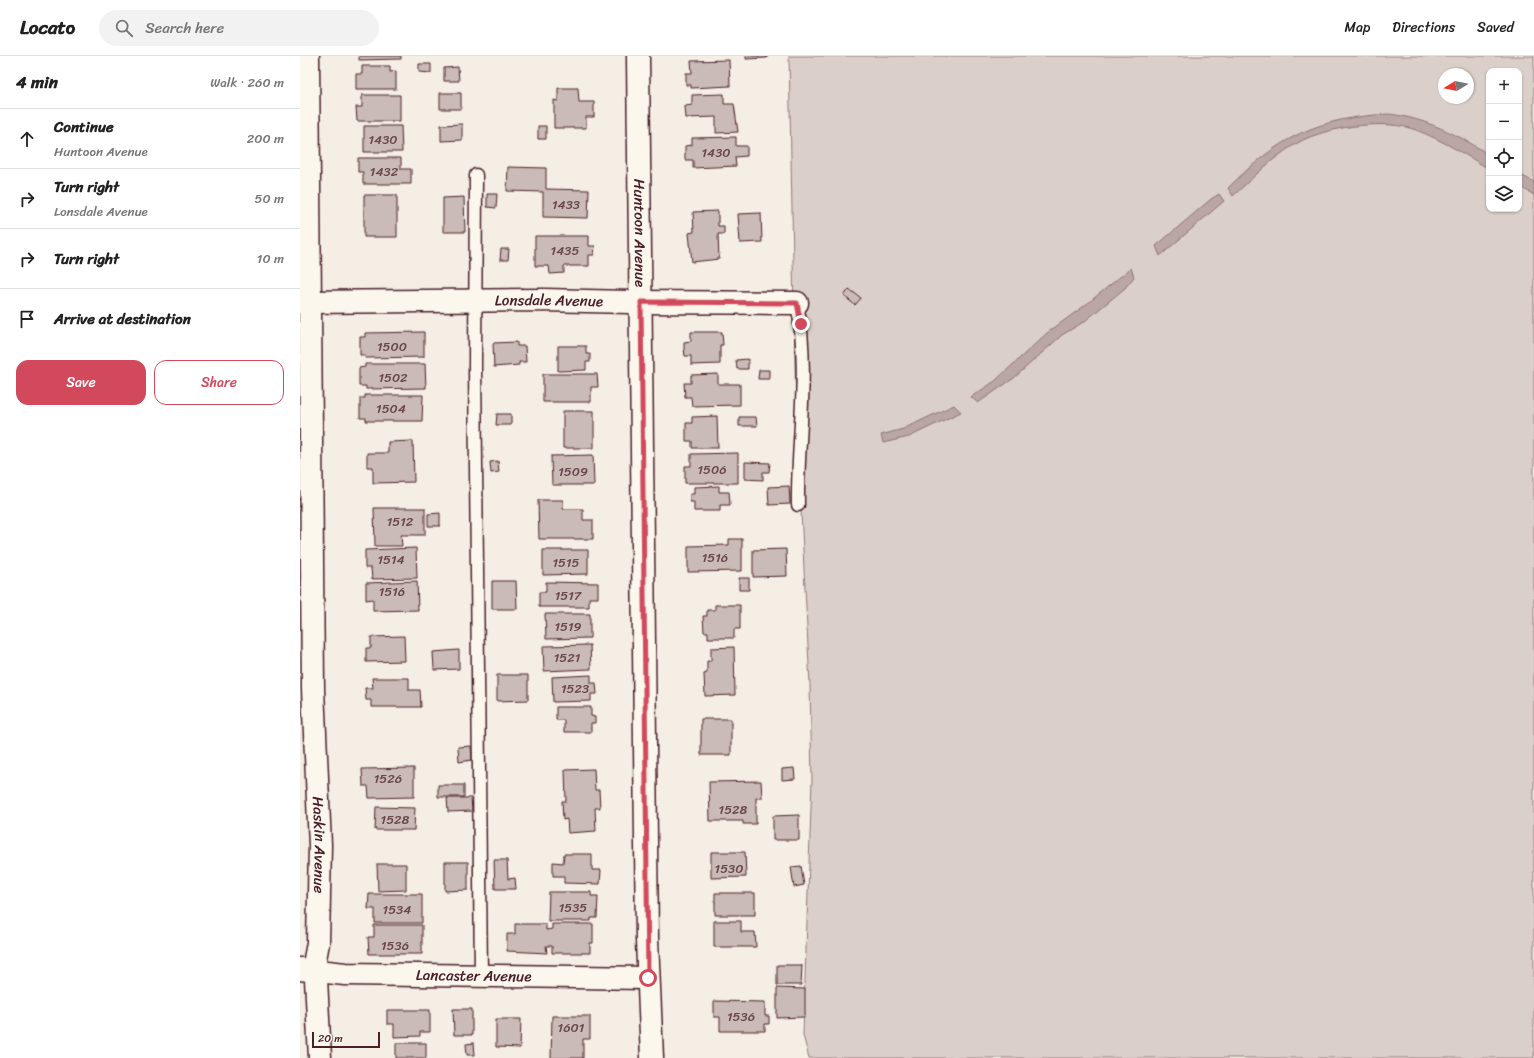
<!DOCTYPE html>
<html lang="en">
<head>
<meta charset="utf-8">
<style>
	body { margin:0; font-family:Sriracha,sans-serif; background:#f2f2f2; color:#222 }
	.controls { position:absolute; right:12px; top:12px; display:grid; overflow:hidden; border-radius:8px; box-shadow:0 1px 3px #0004 }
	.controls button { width:36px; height:36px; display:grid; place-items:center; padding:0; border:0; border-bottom:1px solid #e0e0e0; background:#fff; color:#222; font:20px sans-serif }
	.compass { position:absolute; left:1138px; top:12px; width:36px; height:36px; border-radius:50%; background:#fff; box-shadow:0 1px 3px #0004; rotate:260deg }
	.scale { position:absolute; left:12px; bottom:10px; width:68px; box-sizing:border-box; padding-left:4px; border:2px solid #4a1f2b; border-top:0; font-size:11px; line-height:14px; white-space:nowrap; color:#4a1f2b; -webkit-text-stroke:3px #fbf7ec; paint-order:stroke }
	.stop { position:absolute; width:12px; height:12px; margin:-9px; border:3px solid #d1495b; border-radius:50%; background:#fff }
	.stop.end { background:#d1495b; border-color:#fff; box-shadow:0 1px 4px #0008 }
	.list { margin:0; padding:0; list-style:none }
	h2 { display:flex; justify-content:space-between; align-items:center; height:52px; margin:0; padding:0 16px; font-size:17px }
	h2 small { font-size:13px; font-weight:400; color:#767676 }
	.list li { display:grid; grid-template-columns:26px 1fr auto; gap:12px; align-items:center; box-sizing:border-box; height:60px; padding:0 16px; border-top:1px solid #e0e0e0 }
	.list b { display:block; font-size:15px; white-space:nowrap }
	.list p { margin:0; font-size:13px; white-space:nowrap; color:#767676 }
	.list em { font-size:13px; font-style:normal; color:#767676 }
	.actions { display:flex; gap:8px; padding:12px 16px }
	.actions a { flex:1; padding:9px 0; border:1px solid #d1495b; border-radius:12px; text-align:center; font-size:14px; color:#d1495b }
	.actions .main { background:#d1495b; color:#fff }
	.icon { flex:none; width:22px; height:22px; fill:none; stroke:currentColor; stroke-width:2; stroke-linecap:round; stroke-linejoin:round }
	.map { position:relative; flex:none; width:1234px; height:1002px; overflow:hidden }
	header { display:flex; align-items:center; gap:24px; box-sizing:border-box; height:56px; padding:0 20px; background:#fff; border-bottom:1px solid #e0e0e0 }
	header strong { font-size:19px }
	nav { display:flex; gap:22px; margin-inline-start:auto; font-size:14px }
	.search { width:280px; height:36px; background:#f2f2f2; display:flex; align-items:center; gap:10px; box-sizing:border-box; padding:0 14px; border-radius:22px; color:#767676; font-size:15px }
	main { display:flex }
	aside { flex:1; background:#fff }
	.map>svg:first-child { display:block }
	.green { fill:#dbd0c9; stroke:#92787a; fill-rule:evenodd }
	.water { fill:#baa7a5; stroke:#8d7174 }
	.building { fill:#cabbb6; stroke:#4a1f2b }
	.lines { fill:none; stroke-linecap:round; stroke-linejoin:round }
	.lane-casing { stroke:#4a1f2b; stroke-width:15 }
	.street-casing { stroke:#4a1f2b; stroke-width:25 }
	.lane { stroke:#fbf7ec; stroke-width:12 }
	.street { stroke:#fbf7ec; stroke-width:22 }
	.route { stroke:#d1495b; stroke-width:5 }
	.labels { text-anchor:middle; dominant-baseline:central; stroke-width:4; stroke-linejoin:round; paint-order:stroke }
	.number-label { font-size:13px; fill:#6a464e }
	.street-label { font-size:15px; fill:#4a1f2b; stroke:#fbf7ec }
</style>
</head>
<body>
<header>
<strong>Locato</strong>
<div class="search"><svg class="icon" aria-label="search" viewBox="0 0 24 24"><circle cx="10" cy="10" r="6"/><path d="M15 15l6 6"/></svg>Search here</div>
<nav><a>Map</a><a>Directions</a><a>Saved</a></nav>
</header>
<main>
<aside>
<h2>4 min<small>Walk · 260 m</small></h2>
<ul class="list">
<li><svg class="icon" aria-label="ahead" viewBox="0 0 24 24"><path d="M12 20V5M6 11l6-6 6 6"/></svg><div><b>Continue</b><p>Huntoon Avenue</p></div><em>200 m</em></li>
<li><svg class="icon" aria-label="right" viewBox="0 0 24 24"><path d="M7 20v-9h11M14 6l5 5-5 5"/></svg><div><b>Turn right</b><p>Lonsdale Avenue</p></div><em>50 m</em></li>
<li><svg class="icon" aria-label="right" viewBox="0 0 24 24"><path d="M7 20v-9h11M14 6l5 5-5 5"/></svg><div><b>Turn right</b></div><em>10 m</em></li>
<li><svg class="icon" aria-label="arrive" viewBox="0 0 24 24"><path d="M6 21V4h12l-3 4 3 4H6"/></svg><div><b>Arrive at destination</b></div></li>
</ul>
<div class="actions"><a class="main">Save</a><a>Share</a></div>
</aside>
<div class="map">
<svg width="1234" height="1002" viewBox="0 0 1234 1002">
	<rect width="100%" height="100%" fill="#f4eee4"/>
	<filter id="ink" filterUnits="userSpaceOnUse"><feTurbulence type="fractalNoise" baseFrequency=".025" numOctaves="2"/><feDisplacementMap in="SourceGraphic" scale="8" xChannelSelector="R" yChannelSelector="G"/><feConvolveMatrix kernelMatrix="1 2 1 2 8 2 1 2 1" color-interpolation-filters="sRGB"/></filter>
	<g filter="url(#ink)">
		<path class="green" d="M489,0H1234V1002H509L503,979L512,724L510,628L496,359ZM1189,15H1219V153H1189ZM1144,18H1168V42H1144Z"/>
		<path class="water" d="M1089,58C1124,62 1160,79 1189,99V113C1166,99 1142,84 1116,74C1086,63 1035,70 1005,83C978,96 955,120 933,140L928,132C979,81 1016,62 1089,58Z
			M1219,118L1234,126V139L1219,130Z
			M919,138L924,145L860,200L856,190L911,143Z
			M831,212L834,221L825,232L785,265L762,279L714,322L678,347L671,341L695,325L747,277L788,247Z
			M654,349L661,356L609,381L583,387L581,379L603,373Z"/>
		<path class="building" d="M59,0H101V3L59,4Z
			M446,0H467V2L446,3Z
			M429,4L430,30L391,32V29H386V17H392L391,5Z
			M119,8H131V17L119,16Z
			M62,10H90V16L96,15V33H56V18H62Z
			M158,11L159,25H144V12Z
			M258,32H278L279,46H294V61H286V72H254V44L258,45Z
			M140,37H161V53H140Z
			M424,38V48H434L438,76L416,77V61L386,62L385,50L392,49V39Z
			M62,39H100V65H57L56,51H62Z
			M162,68V84L141,85V69Z
			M64,70H101L102,96H64Z
			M238,70H246V83H238Z
			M436,81V90H447V100L435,101L436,110L393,112V104H385V90L392,89V82Z
			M58,102H101V113H111V128H63V116H58Z
			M208,111L246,112V133L289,134L288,162L243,161V136L207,135Z
			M187,138H197L196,152L187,151Z
			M64,139H97V181H64Z
			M164,141L165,176H143V142Z
			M418,155V170H424V178H418L419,203L392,206L389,177L394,176L393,156Z
			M461,157L462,186L440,187L438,158Z
			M235,180H289V190H295L294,199H289V210H264V217L250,218L249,210H235Z
			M201,193H209L208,204H200Z
			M549,233L561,242L555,249L544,240Z
			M124,276V301L65,302V299H60V281H65V277Z
			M391,276H422L423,289H420V308L391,309V300H385L384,292V286L391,285Z
			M217,286V290H225L226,306H219V309L194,311L193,287Z
			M258,290H286V298H290V306H286V314L258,315Z
			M448,303V313H437L436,304Z
			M65,308H125L126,332L66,333V330H59V312L65,311Z
			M459,314H469V323H458Z
			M243,318H297L298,331H291V346H243Z
			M418,318V328H440V349L392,350L391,341H385L384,327H391V319Z
			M65,339H123L122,365H66V362H60V342H65Z
			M263,355H294V392H263Z
			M197,358H211V369H196Z
			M417,360L418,392H392V385H386V367H392V361Z
			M439,361H456L457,370H439Z
			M113,385L114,426L73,427V411H67V397H88V386Z
			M438,397V427H385V410H391V398Z
			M293,399L294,429H252L251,400Z
			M198,405L199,416L191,417L190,406Z
			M445,406L470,407L469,416H463V424L445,423Z
			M419,430V436H429L430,449H420V455H394V446H390V438H394V431Z
			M489,430L490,448L469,449L468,431Z
			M238,444H263V453H283V464H293V483H239Z
			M74,452H125V479H101L102,490H75Z
			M140,457V470H128V458Z
			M429,483H442V515L388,516V490L429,489Z
			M116,492L117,522L72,523L71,512H65V494Z
			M486,493L487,520L453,521V494Z
			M243,494H288V518L243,519Z
			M439,522H449V534H439Z
			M117,525L118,554L73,555V543L66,544V527Z
			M192,525H216L217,553H192Z
			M246,526L298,527V542H289V551H239V536H246Z
			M415,549H440V573H434V582H408V576H404L403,560H407V554H415Z
			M245,558H290V582L246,583Z
			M104,580L105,605L66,606V592H71V581Z
			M290,589L291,613L244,615L243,590Z
			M434,591L435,639L405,640L404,618L407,617V605H411V592Z
			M159,594V613L134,614L133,596Z
			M197,619H228V644L197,645Z
			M291,619V627H296L297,638H291V645L253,646L252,621Z
			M72,622H109V634H120L121,651H71V644H66L65,632H73Z
			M256,651H291V660L295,661V667H291V676H264V664H256Z
			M401,663H431V699H401Z
			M171,690L172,704L159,706L158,691Z
			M114,712V741L69,742L68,730H63L62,713Z
			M494,712L495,723L482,724V713Z
			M294,713L295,734H299L300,752H295L296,775L268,777L267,763L263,764L262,745H266L265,714Z
			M461,725L462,742H456V768H443V765H410L409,726Z
			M138,729H164V741H138Z
			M147,742H171L172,755L148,756Z
			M76,751L115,752L114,774H75Z
			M499,759V784H473V760Z
			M411,796H445L446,821L411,822Z
			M264,798H292V814H301L300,828L264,827V820H253V806L263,807Z
			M194,804H207L208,823L215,822L216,833H195Z
			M145,806H168V834L145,835Z
			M77,808H106V834L78,835Z
			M501,810L504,829L494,831L491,811Z
			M249,836H291V840H298L297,862H291V865H248Z
			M415,837H455V859H415Z
			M69,838H122V867H75V853H68Z
			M414,865H441V876H455L456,891H414Z
			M215,868H246V874L252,873V868H293V887H290V897H252V890H246L247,897L207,895V878H215Z
			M74,869H122V898H69L68,881H74Z
			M477,909H502L501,929H477Z
			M477,932L505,933V961L477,962Z
			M414,945L465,946V960H469V968H465V975H420V961H414Z
			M153,953H172V979H154Z
			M87,954H130V976H120V980L94,981V968H87Z
			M252,960H290V983H283V1002H251Z
			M196,963H221L220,992L196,991Z
			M96,987H126V1002H96Z
			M174,987L175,999H167L166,988Z"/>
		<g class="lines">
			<defs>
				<path id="lane" d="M176,119L175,310L181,920
					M497,247C510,314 497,382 498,449"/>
				<g id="street">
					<path id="s1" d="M8,0L13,633L20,789L18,887L15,903L20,1002"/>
					<path id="s2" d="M338,0L347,884L352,1002"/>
					<path id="s3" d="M0,246L243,244L330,246L497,247"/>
					<path id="s4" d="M0,913L45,918L348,922"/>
				</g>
			</defs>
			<use href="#lane" class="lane-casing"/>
			<use href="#street" class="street-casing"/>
			<use href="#lane" class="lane"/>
			<use href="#street" class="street"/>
		</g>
	</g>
	<g class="lines" filter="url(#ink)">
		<path class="route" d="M348,922L341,246L497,247L501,268"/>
	</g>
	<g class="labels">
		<g class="number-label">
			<text x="83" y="83">1430</text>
			<text x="416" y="96">1430</text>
			<text x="84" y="115">1432</text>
			<text x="266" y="148">1433</text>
			<text x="265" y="194">1435</text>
			<text x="92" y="290">1500</text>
			<text x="93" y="321">1502</text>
			<text x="91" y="352">1504</text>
			<text x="412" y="413">1506</text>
			<text x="273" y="415">1509</text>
			<text x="100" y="465">1512</text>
			<text x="415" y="501">1516</text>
			<text x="91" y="503">1514</text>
			<text x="266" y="506">1515</text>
			<text x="92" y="535">1516</text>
			<text x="268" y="539">1517</text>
			<text x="268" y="570">1519</text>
			<text x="267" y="601">1521</text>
			<text x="275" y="632">1523</text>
			<text x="88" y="722">1526</text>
			<text x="433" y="753">1528</text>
			<text x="95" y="763">1528</text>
			<text x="429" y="812">1530</text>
			<text x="273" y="851">1535</text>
			<text x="97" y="853">1534</text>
			<text x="95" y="889">1536</text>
			<text x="441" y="960">1536</text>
			<text x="271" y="971">1601</text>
		</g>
		<g class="street-label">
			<text stroke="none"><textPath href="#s2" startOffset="177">Huntoon Avenue</textPath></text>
			<text stroke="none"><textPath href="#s3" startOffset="249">Lonsdale Avenue</textPath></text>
			<text stroke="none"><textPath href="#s1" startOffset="789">Haskin Avenue</textPath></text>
			<text stroke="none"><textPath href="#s4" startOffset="174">Lancaster Avenue</textPath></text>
		</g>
	</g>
</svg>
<div class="controls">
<button>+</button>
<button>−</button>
<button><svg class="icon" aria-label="locate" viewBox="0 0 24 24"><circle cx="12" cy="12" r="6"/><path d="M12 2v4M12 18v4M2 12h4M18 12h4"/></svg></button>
<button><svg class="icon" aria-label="layers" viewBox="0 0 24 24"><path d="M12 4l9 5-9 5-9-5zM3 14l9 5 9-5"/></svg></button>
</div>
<svg class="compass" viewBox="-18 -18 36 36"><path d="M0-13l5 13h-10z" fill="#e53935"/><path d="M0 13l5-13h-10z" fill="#767676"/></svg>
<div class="scale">20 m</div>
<div class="stop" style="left:348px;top:922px"></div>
<div class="stop end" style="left:501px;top:268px"></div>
</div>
</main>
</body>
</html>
